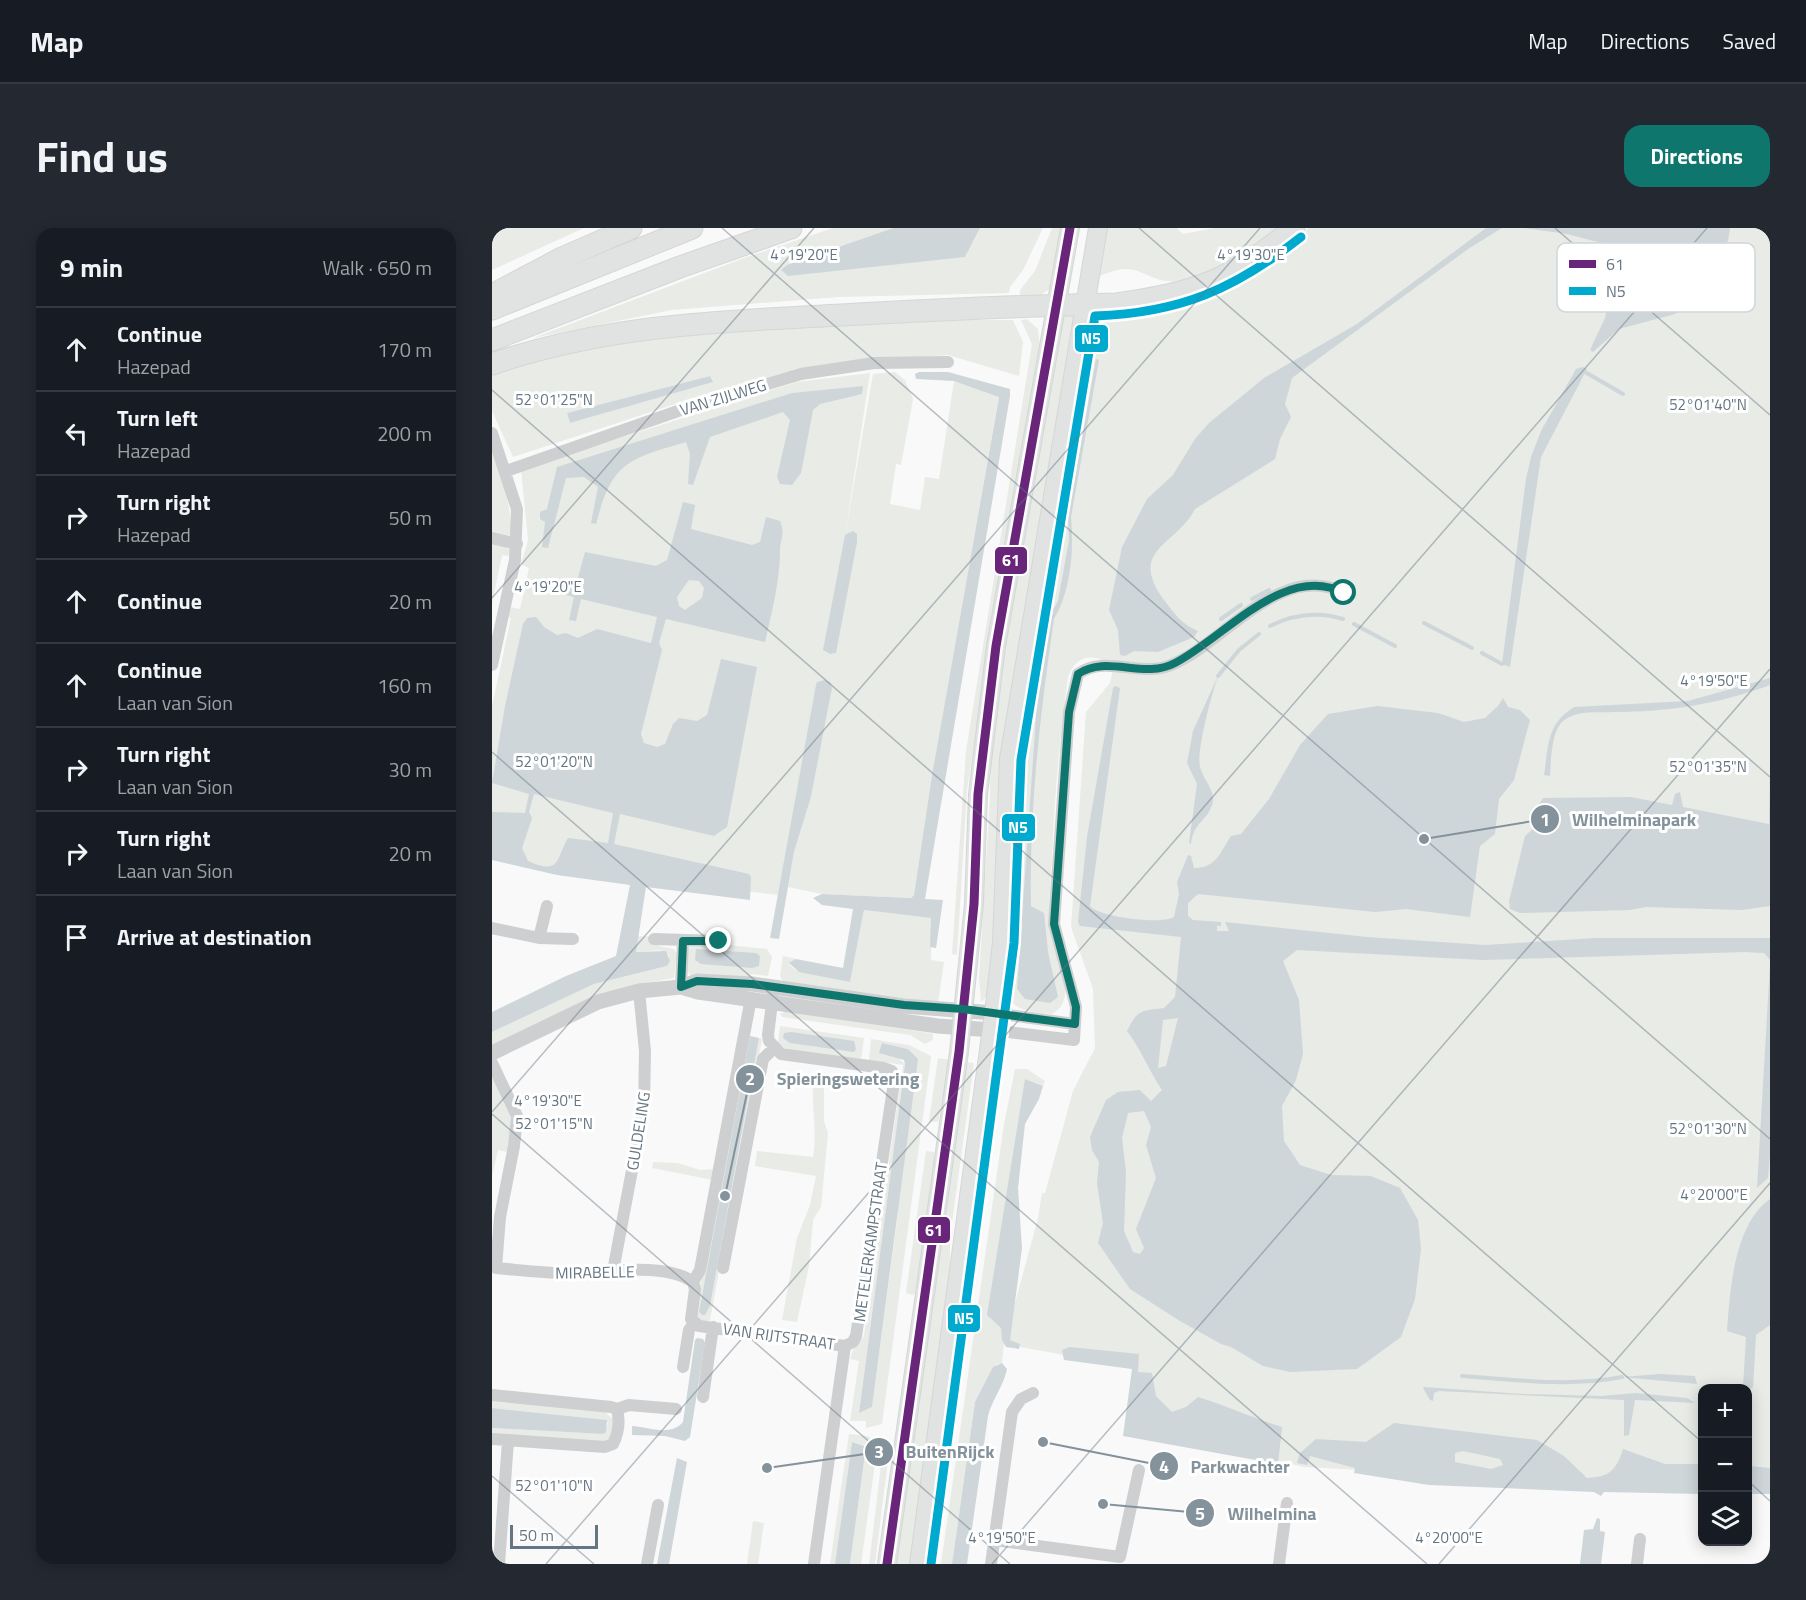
<!DOCTYPE html>
<html lang="en">
<head>
<meta charset="utf-8">
<style>
	body { margin:0; font-family:"Titillium Web",sans-serif; background:#242831; color:#f1f3f6 }
	.controls { position:absolute; right:18px; bottom:18px; display:grid; overflow:hidden; border-radius:12px; box-shadow:0 3px 15px #0003 }
	.controls button { width:54px; height:54px; display:grid; place-items:center; padding:0; border:0; border-bottom:2px solid #363941; background:#171b24; color:#f1f3f6; font:30px sans-serif }
	.scale { position:absolute; left:18px; bottom:15px; width:88px; box-sizing:border-box; padding-left:6px; border:3px solid #657683; border-top:0; font-size:16px; line-height:21px; white-space:nowrap; color:#657683; -webkit-text-stroke:4px #fff; paint-order:stroke }
	.stop { position:absolute; width:18px; height:18px; margin:-14px; border:4px solid #0f766e; border-radius:50%; background:#fff }
	.stop.end { background:#0f766e; border-color:#fff; box-shadow:0 2px 6px #0008 }
	.list { margin:0; padding:0; list-style:none }
	h2 { display:flex; justify-content:space-between; align-items:center; height:78px; margin:0; padding:0 24px; font-size:26px }
	h2 small { font-size:20px; font-weight:400; color:#9ea1a6 }
	.list li { display:grid; grid-template-columns:39px 1fr auto; gap:18px; align-items:center; box-sizing:border-box; height:84px; padding:0 24px; border-top:2px solid #363941 }
	.list b { display:block; font-size:22px; white-space:nowrap }
	.list p { margin:0; font-size:20px; white-space:nowrap; color:#9ea1a6 }
	.list em { font-size:20px; font-style:normal; color:#9ea1a6 }
	.icon { flex:none; width:33px; height:33px; fill:none; stroke:currentColor; stroke-width:2; stroke-linecap:round; stroke-linejoin:round }
	.map { position:relative; flex:none; width:1278px; height:1336px; overflow:hidden; border-radius:18px }
	header { display:flex; align-items:center; gap:36px; box-sizing:border-box; height:84px; padding:0 30px; background:#171b24; border-bottom:2px solid #363941 }
	header strong { font-size:28px }
	nav { display:flex; gap:33px; margin-inline-start:auto; font-size:21px }
	.intro { display:flex; align-items:center; justify-content:space-between; box-sizing:border-box; height:144px; padding:0 36px }
	h1 { margin:0; font-size:42px }
	.button { padding:15px 27px; border-radius:18px; background:#0f766e; color:#fff; font-size:21px; font-weight:700 }
	main { display:flex; gap:36px; padding:0 36px }
	aside { flex:1; background:#171b24; border-radius:18px; box-shadow:0 3px 15px #0003 }
	.map>svg:first-child { display:block }
	.green { fill:#e8ebe6; fill-rule:evenodd }
	.water { fill:#ced6d9; fill-rule:evenodd }
	.lines { fill:none; stroke-linecap:round; stroke-linejoin:round }
	.stream { stroke:#ced6d9; stroke-width:4 }
	.primary-casing { stroke:#d5d6d7; stroke-width:20 }
	.motorway-casing { stroke:#d5d6d6; stroke-width:23 }
	.minor { stroke:#cecfd0; stroke-width:12 }
	.tertiary { stroke:#cecfd0; stroke-width:15 }
	.primary { stroke:#e1e2e2; stroke-width:18 }
	.motorway { stroke:#e1e2e2; stroke-width:21 }
	.bus-1-casing { stroke:#fff; stroke-width:14 }
	.bus-2-casing { stroke:#fff; stroke-width:14 }
	.bus-1 { stroke:#68257a; stroke-width:9 }
	.bus-2 { stroke:#00a9ce; stroke-width:9 }
	.route { stroke:#0f766e; stroke-width:8 }
	.ticks { fill:none; stroke:#657683; stroke-width:1.5; stroke-opacity:0.45 }
	.labels { text-anchor:middle; dominant-baseline:central; stroke-width:6; stroke-linejoin:round; paint-order:stroke }
	.street-label { font-size:16px; fill:#657683; stroke:#fff }
	.key { fill:#fff; stroke:#d1d6da; stroke-width:1.5 }
	.key-label { font-size:16px; fill:#657683 }
	.ticks-label { font-size:15px; text-anchor:middle; fill:#657683; stroke:#fff; stroke-width:6; stroke-linejoin:round; paint-order:stroke }
	.leader { fill:none; stroke:#84929c; stroke-width:2 }
	.callout-dot { fill:#84929c; stroke:#fff; stroke-width:2 }
	.mark-label { font-size:18px; text-anchor:middle; font-weight:bold; fill:#fff }
	.callout-label { font-size:18px; text-anchor:middle; font-weight:bold; fill:#84929c; stroke:#fff; stroke-width:6; stroke-linejoin:round; paint-order:stroke }
	.line-badge { stroke:#fff; stroke-width:2 }
	.badge-label { font-size:16px; text-anchor:middle; font-weight:bold; fill:#fff }
</style>
</head>
<body>
<header>
<strong>Map</strong>
<nav><a>Map</a><a>Directions</a><a>Saved</a></nav>
</header>
<div class="intro"><h1>Find us</h1><a class="button">Directions</a></div>
<main>
<aside>
<h2>9 min<small>Walk · 650 m</small></h2>
<ul class="list">
<li><svg class="icon" aria-label="ahead" viewBox="0 0 24 24"><path d="M12 20V5M6 11l6-6 6 6"/></svg><div><b>Continue</b><p>Hazepad</p></div><em>170 m</em></li>
<li><svg class="icon" aria-label="left" viewBox="0 0 24 24"><path d="M17 20v-9H6M10 6l-5 5 5 5"/></svg><div><b>Turn left</b><p>Hazepad</p></div><em>200 m</em></li>
<li><svg class="icon" aria-label="right" viewBox="0 0 24 24"><path d="M7 20v-9h11M14 6l5 5-5 5"/></svg><div><b>Turn right</b><p>Hazepad</p></div><em>50 m</em></li>
<li><svg class="icon" aria-label="ahead" viewBox="0 0 24 24"><path d="M12 20V5M6 11l6-6 6 6"/></svg><div><b>Continue</b></div><em>20 m</em></li>
<li><svg class="icon" aria-label="ahead" viewBox="0 0 24 24"><path d="M12 20V5M6 11l6-6 6 6"/></svg><div><b>Continue</b><p>Laan van Sion</p></div><em>160 m</em></li>
<li><svg class="icon" aria-label="right" viewBox="0 0 24 24"><path d="M7 20v-9h11M14 6l5 5-5 5"/></svg><div><b>Turn right</b><p>Laan van Sion</p></div><em>30 m</em></li>
<li><svg class="icon" aria-label="right" viewBox="0 0 24 24"><path d="M7 20v-9h11M14 6l5 5-5 5"/></svg><div><b>Turn right</b><p>Laan van Sion</p></div><em>20 m</em></li>
<li><svg class="icon" aria-label="arrive" viewBox="0 0 24 24"><path d="M6 21V4h12l-3 4 3 4H6"/></svg><div><b>Arrive at destination</b></div></li>
</ul>
</aside>
<div class="map">
<svg width="1278" height="1336" viewBox="0 0 1278 1336">
	<rect width="100%" height="100%" fill="#f9f9f9"/>
	<path class="green" d="M0,0H92L0,42Z
		M341,0H401L295,37L293,46L473,29L488,0H551L531,42L518,59L517,65L346,69L180,82L41,110L252,30Z
		M560,0H569L558,61L548,67L528,68V62L543,43Z
		M612,0H685L691,6L723,0H785C757,24 713,58 674,53C664,52 657,47 648,44C632,37 618,44 603,50Z
		M817,0H1278V1260L1256,1255V1160H1210V1252L1113,1255L813,1239L674,1210L644,1140L512,1116L510,1135L505,1136L483,1174L460,1336H449L512,896L523,841H535L553,853L551,858L533,851L509,1100L512,1116L546,990L550,965H553L581,863L603,820L601,761L579,699L594,484L618,455L622,438C604,426 585,424 576,449C568,509 562,570 560,631C559,652 556,674 557,695C558,726 591,768 560,786C536,784 516,783 512,756L530,491L601,101L620,80C649,77 679,76 708,70C743,63 790,23 817,0Z
		M586,82L496,767L489,774L487,751L498,569L499,500L569,83Z
		M535,91L546,101L548,119L475,562L465,727L460,726L474,523L540,116L529,92Z
		M467,92H521L531,114L527,148L456,127L329,137L220,164L21,229L0,183V146C38,134 76,122 115,115C229,94 351,100 467,92ZM218,148L220,154L78,195L75,185Z
		M403,144L413,152L421,171L409,237L404,236L398,276L428,282L433,249L447,251L462,153L507,168L440,547L422,667L419,670L330,666L296,659L302,624L319,569L338,470V454L287,667L62,642L0,631V478L19,390L14,388L17,379L28,381L37,340L29,336L36,312L29,241L305,154L378,145L353,308L381,146Z
		M0,225C12,251 18,277 20,305L15,309L0,307Z
		M0,315L14,318L18,322L17,328L10,327L0,376Z
		M372,682L440,690L439,732L452,734L446,775L291,754L288,748L291,728L304,731L297,736L303,742L358,754Z
		M145,708L168,709L167,718L182,721L185,726L182,750L143,757L0,818V804L102,756L175,738L177,727L168,722L144,724Z
		M227,716L275,721L280,729L276,748L259,746L258,753L199,748L195,742L196,720Z
		M294,783L437,805L441,806V812L433,816L418,807L290,789L288,786Z
		M288,798L372,810L369,831L292,820L286,815Z
		M258,808L207,1084L210,1087H213L218,1078L267,810L270,811L218,1092L214,1095L206,1091L203,1084Z
		M379,811L417,817L439,828L390,1196L374,1200V1193H358L367,1133L358,1131L361,1122L372,1108L411,837L377,832ZM390,815L416,821L405,993L380,1179L367,1185L413,836Z
		M446,830L458,832L446,894L437,893Z
		M471,834L482,835L458,1009V1060L419,1336H402Z
		M0,847L19,883L16,924L6,922L0,948Z
		M322,848L332,850V893L336,905L329,979L321,992L317,1038L305,1094L290,1092L305,1010L318,977L324,948L263,938L265,923L321,929C326,902 318,876 322,848Z
		M501,884L506,885L442,1336H432L471,1063L482,1019Z
		M434,923L442,924C443,972 434,1021 422,1067L414,1065Z
		M161,934L186,935L208,942L224,941L221,952L160,940Z
		M0,1172L113,1184L122,1192L117,1212L112,1215L0,1207V1200L111,1206L116,1196L114,1192L0,1180Z
		M357,1206L375,1208L386,1214L369,1336H358L374,1220L360,1214L343,1336H338Z
		M391,1221L396,1232L383,1336H377Z
		M261,1293L272,1295L266,1336H255Z"/>
	<path class="water" d="M401,0H488L473,29L296,48L289,42L295,37Z
		M994,0H1010L976,21L800,150L793,176L799,189L788,211L783,231L703,281C684,318 635,321 672,372C683,386 689,396 706,403L702,409L666,424L642,423L633,428L628,427L626,402L617,382L630,319L655,271L681,247L703,211L717,195L772,150L865,96Z
		M1032,0H1238L1236,13L1224,24L1203,32L1161,34L1144,24L1075,6Z
		M1123,49C1146,51 1181,46 1193,71L1190,81L1183,86L1127,101L1101,124L1098,122L1113,90L1120,52Z
		M604,131L607,132L579,289C582,322 579,362 562,391C548,486 537,581 539,678L552,685L556,724L566,769L558,775L533,771L525,761L546,460L559,386L566,373L577,312L576,289Z
		M1091,139L1095,141L1049,229L1018,439L1010,436L1034,251L1039,229L1049,203L1079,150L1084,141Z
		M427,144H456L518,161V168L433,671L451,672L444,720L438,719L439,690L372,682L358,754L307,744L297,735L304,731L351,740L361,681L330,677L321,670L330,666L419,670L422,667L440,547L507,169L462,153L424,151L423,146Z
		M218,148L221,154L78,195L75,185Z
		M371,158L370,166L328,176L321,182L309,245L300,257L288,256L285,249L298,192L291,184L218,209L201,257L196,256L198,226L194,214C135,231 120,235 104,296L99,295L106,259L92,249L74,250L56,320L50,319L53,294L48,291V284L55,281L65,239L300,165Z
		M191,274L203,277L199,301L260,317L268,314L274,289L288,293C293,305 289,309 288,321C288,353 280,383 273,414L174,391L167,415L170,422L149,506L152,515L165,519L173,516L181,496L187,490L205,493L215,487L229,431L265,439L235,599L222,608L128,586L122,616L257,646L259,649L258,672L154,659L144,724L174,723L178,733L175,738L102,756L0,804V784L74,748L124,728L138,657L65,647L0,632V584L33,585L37,566L0,555L13,478L31,396L35,390L44,389L52,399L65,407L74,405L86,410L105,401L159,415L165,389L89,371L84,393L77,392L82,369L48,360L51,350L80,356L85,353L93,324L164,338L175,332ZM197,352L207,353L212,360L210,370L193,382L187,378L185,369ZM42,566L121,585L116,615L76,610C64,630 69,648 36,633L30,620L40,590L37,584Z
		M361,303L365,306V314L344,425L338,426L331,422L353,307Z
		M726,448C720,466 704,522 708,539C711,552 725,563 720,577C715,593 701,595 699,616L697,615L705,556L695,535L701,503Z
		M1278,450V457C1227,476 1176,484 1121,484C1104,485 1082,481 1069,495C1059,507 1059,533 1058,548L1052,547C1057,516 1054,497 1082,479L1196,473Z
		M333,452L338,454L340,460L319,569L302,624L287,711L278,710L324,457L325,454Z
		M623,458L628,460L598,678C606,689 670,697 682,689L687,666L685,654L696,627L699,628L702,640C725,640 728,624 739,608L749,606L777,571L808,517L836,486L885,478L946,485L972,494L993,490L1006,478L1011,470L1016,479L1028,482L1038,492L1022,552L1007,571L1003,606L988,618L978,689L914,681L883,684L706,666L696,675V688L701,692L729,694V698H725V703H737L733,694L875,709L993,717L1104,710H1278V732L1272,725L1253,724L990,732L805,722L791,733L807,772L811,826L804,852L790,878L792,913L808,937L839,947L879,948L908,960L926,992L929,1021L923,1071L909,1109L865,1141L798,1144L771,1138L739,1119L729,1116L688,1093L638,1061L606,1015L611,995L605,955L607,934L600,922L598,909L614,872L626,864L648,862L659,873L670,862C657,843 649,821 635,803C646,781 649,783 672,780L683,769L689,709L588,698L586,694L595,609L621,460ZM686,790L674,838L666,840L671,792ZM652,883L659,899L654,917L664,950L644,1001L652,1020L648,1026L641,1024L632,1003L634,944L630,910L636,885Z
		M1278,542V678L1249,682L1154,679L1138,682L1028,685L1018,681L1017,673L1033,608L1043,599L1044,581L1051,570L1139,569L1180,577L1183,566L1188,564L1191,579L1277,596Z
		M204,721L264,725L268,728L267,738L260,740L209,736L203,732Z
		M1278,736V928L1276,950L1265,960Z
		M299,804L362,813L364,821L362,824L298,815L291,810L292,805Z
		M258,808L267,810L218,1078L213,1087H210L207,1084Z
		M390,815L416,821L426,831L380,1179L367,1185L413,836L412,832L387,825Z
		M533,851L551,858L547,871L533,896L526,960L530,1020L518,1112L528,1116L527,1121L514,1119L510,1112L509,1100L495,1087Z
		M1278,971V1097L1264,1107L1261,1159L1258,1161L1251,1159L1254,1109L1235,1103C1238,1063 1242,996 1278,971Z
		M205,1110L211,1111L213,1115L198,1209L193,1213L173,1208L140,1207V1198C157,1199 178,1209 191,1194L203,1112Z
		M577,1119L647,1126L646,1144L660,1145L664,1168L680,1184L694,1179L706,1169C735,1178 761,1190 790,1199L786,1236L631,1208L640,1141L572,1132L570,1122Z
		M510,1135L515,1141C512,1157 500,1172 496,1188L475,1336H460L483,1174L501,1139Z
		M1168,1146L1203,1148L1205,1156L1130,1149Z
		M932,1159L1030,1166L1109,1168L1144,1165L1195,1170L1203,1175L1143,1172L1137,1207L1132,1208V1172L947,1163L942,1165L941,1173L938,1172L931,1160Z
		M0,1180L115,1192L114,1204L111,1206L0,1200Z
		M902,1195L1045,1212L1072,1228L1095,1250C1117,1249 1124,1243 1131,1221L1173,1236H1210V1266L1112,1264L1109,1268L1102,1264L937,1257L862,1245L863,1240L818,1228L815,1237L805,1235L808,1225L824,1211L874,1214ZM971,1223L1008,1231L1011,1237L999,1241L963,1234V1225Z
		M360,1214L374,1219L358,1336H343Z
		M185,1230L195,1234L177,1336H165Z
		M1256,1230L1258,1238L1278,1240V1266H1256Z
		M1105,1290L1108,1291V1303L1113,1304L1109,1336H1088L1092,1302L1101,1301Z"/>
	<g class="lines">
		<path class="stream" d="M1093,144L1131,166
			M760,371L777,362
			M729,391L749,377
			M932,395L980,420
			M862,396L903,418
			M778,398C802,386 825,383 851,391
			M990,425L1010,436
			M726,448L747,422L767,406
			M970,1148C1023,1152 1078,1159 1130,1149"/>
		<defs>
			<path id="primary" d="M395,1336L467,824L482,676L486,566L504,418L578,0
				M427,1336L502,785L510,714L517,531L606,0"/>
			<path id="motorway" d="M0,67L70,30L139,0
				M0,81L200,0
				M0,112L188,39L299,0
				M0,136C114,97 230,93 349,87C441,82 533,77 625,76C706,64 738,53 802,0"/>
		</defs>
		<use href="#primary" class="primary-casing"/>
		<use href="#motorway" class="motorway-casing"/>
		<path class="minor" d="M0,205L25,281L23,332L0,437
			M14,243L186,183L309,146L382,135L456,134
			M0,310L25,316
			M0,700L47,710L81,711
			M47,710L55,678
			M162,711L227,713
			M189,759L191,713
			M282,759L276,807L277,813L289,826L392,840L400,843L402,854L364,1108L361,1114L353,1118L322,1336
			M502,785L583,796
			M500,802L582,812L584,779L562,696L577,484L586,446C614,426 648,450 679,437C732,416 788,332 852,365
			M0,835L25,888L22,918L8,989L4,1040C27,1042 50,1045 73,1045C106,1045 174,1033 201,1054
			M231,1040L271,831L282,820
			M121,1043L152,879L153,823L147,763
			M201,1054L208,1042L259,770
			M201,1054L203,1061L199,1091L207,1098L353,1118
			M191,1139L197,1102L202,1095
			M0,1167L119,1179L125,1181C128,1193 126,1206 121,1216L113,1219L0,1211
			M211,1169L221,1099
			M125,1181L137,1177L184,1181
			M502,1312L628,1329L647,1242
			M7,1336L16,1213
			M155,1336L166,1277
			M499,1336L520,1184L529,1171L541,1165
			M787,1336L795,1275
			M1145,1336L1148,1311"/>
		<path class="tertiary" d="M189,759L206,764L446,798L500,802
			M0,825L106,774L147,763L189,759L205,753L260,756L412,778L502,785"/>
		<use href="#primary" class="primary"/>
		<use href="#motorway" class="motorway"/>
		<defs>
			<path id="bus-1" d="M395,1336L467,824L482,676L486,566L504,418L578,0"/>
			<path id="bus-2" d="M439,1336L522,715L529,532L603,88C688,85 743,61 809,9"/>
		</defs>
		<use href="#bus-1" class="bus-1-casing"/>
		<use href="#bus-2" class="bus-2-casing"/>
		<use href="#bus-1" class="bus-1"/>
		<use href="#bus-2" class="bus-2"/>
	</g>
	<g class="lines">
		<path class="route" d="M227,713H191L189,759L205,753L260,756L412,777L471,781L583,796L584,779L562,696L577,484L586,446C615,426 651,452 683,435C732,410 793,334 852,365"/>
	</g>
	<path class="ticks" d="M230,0L1278,911M647,0L1278,549M1063,0L1278,187M0,162L1210,1214M0,370L322,0M0,524L935,1336M0,884L768,0M0,886L518,1336M0,1248L102,1336M1256,1253L1278,1273M54,1336L1215,0M500,1336L1278,441M947,1336L1278,955"/>
	<g class="labels">
		<g class="street-label">
			<text transform="translate(231 169) rotate(-17)">VAN ZIJLWEG</text>
			<text transform="translate(146 903) rotate(-81)">GULDELING</text>
			<text transform="translate(378 1014) rotate(-82)">METELERKAMPSTRAAT</text>
			<text transform="translate(103 1044) rotate(-1)">MIRABELLE</text>
			<text transform="translate(287 1108) rotate(8)">VAN RIJTSTRAAT</text>
		</g>
	</g>
	<rect x="1065" y="15" width="198" height="69" rx="9" class="key"/>
	<rect x="1077" y="32" width="27" height="8" fill="#68257a"/>
	<rect x="1077" y="59" width="27" height="8" fill="#00a9ce"/>
	<g class="key-label">
		<text x="1114" y="42">61</text>
		<text x="1114" y="69">N5</text>
	</g>
	<g class="ticks-label">
		<text x="312" y="32">4°19'20"E</text>
		<text x="759" y="32">4°19'30"E</text>
		<text x="62" y="177">52°01'25"N</text>
		<text x="1216" y="182">52°01'40"N</text>
		<text x="56" y="364">4°19'20"E</text>
		<text x="1222" y="458">4°19'50"E</text>
		<text x="62" y="539">52°01'20"N</text>
		<text x="1216" y="544">52°01'35"N</text>
		<text x="56" y="878">4°19'30"E</text>
		<text x="62" y="901">52°01'15"N</text>
		<text x="1216" y="906">52°01'30"N</text>
		<text x="1222" y="972">4°20'00"E</text>
		<text x="62" y="1263">52°01'10"N</text>
		<text x="510" y="1315">4°19'50"E</text>
		<text x="957" y="1315">4°20'00"E</text>
	</g>
	<path class="leader" d="M932 611L1053 591M233 968L258 851M275 1240L387 1224M551 1214L672 1238M611 1276L708 1285"/>
	<g class="callout-dot">
		<circle cx="932" cy="611" r="6"/>
		<circle cx="233" cy="968" r="6"/>
		<circle cx="275" cy="1240" r="6"/>
		<circle cx="551" cy="1214" r="6"/>
		<circle cx="611" cy="1276" r="6"/>
		<circle cx="1053" cy="591" r="15"/>
		<circle cx="258" cy="851" r="15"/>
		<circle cx="387" cy="1224" r="15"/>
		<circle cx="672" cy="1238" r="15"/>
		<circle cx="708" cy="1285" r="15"/>
	</g>
	<g class="mark-label">
		<text x="1053" y="598">1</text>
		<text x="258" y="857">2</text>
		<text x="387" y="1230">3</text>
		<text x="672" y="1245">4</text>
		<text x="708" y="1292">5</text>
	</g>
	<g class="callout-label">
		<text x="1142" y="598">Wilhelminapark</text>
		<text x="356" y="857">Spieringswetering</text>
		<text x="458" y="1230">BuitenRijck</text>
		<text x="748" y="1245">Parkwachter</text>
		<text x="780" y="1292">Wilhelmina</text>
	</g>
	<g class="line-badge">
		<rect x="582" y="96" width="35" height="29" rx="6" fill="#00a9ce"/>
		<rect x="502" y="318" width="34" height="29" rx="6" fill="#68257a"/>
		<rect x="509" y="585" width="35" height="29" rx="6" fill="#00a9ce"/>
		<rect x="425" y="988" width="34" height="28" rx="6" fill="#68257a"/>
		<rect x="455" y="1076" width="34" height="29" rx="6" fill="#00a9ce"/>
	</g>
	<g class="badge-label">
		<text x="599" y="116">N5</text>
		<text x="519" y="338">61</text>
		<text x="526" y="605">N5</text>
		<text x="442" y="1008">61</text>
		<text x="472" y="1096">N5</text>
	</g>
</svg>
<div class="controls">
<button>+</button>
<button>−</button>
<button><svg class="icon" aria-label="layers" viewBox="0 0 24 24"><path d="M12 4l9 5-9 5-9-5zM3 14l9 5 9-5"/></svg></button>
</div>
<div class="scale">50 m</div>
<div class="stop" style="left:852px;top:365px"></div>
<div class="stop end" style="left:227px;top:713px"></div>
</div>
</main>
</body>
</html>
